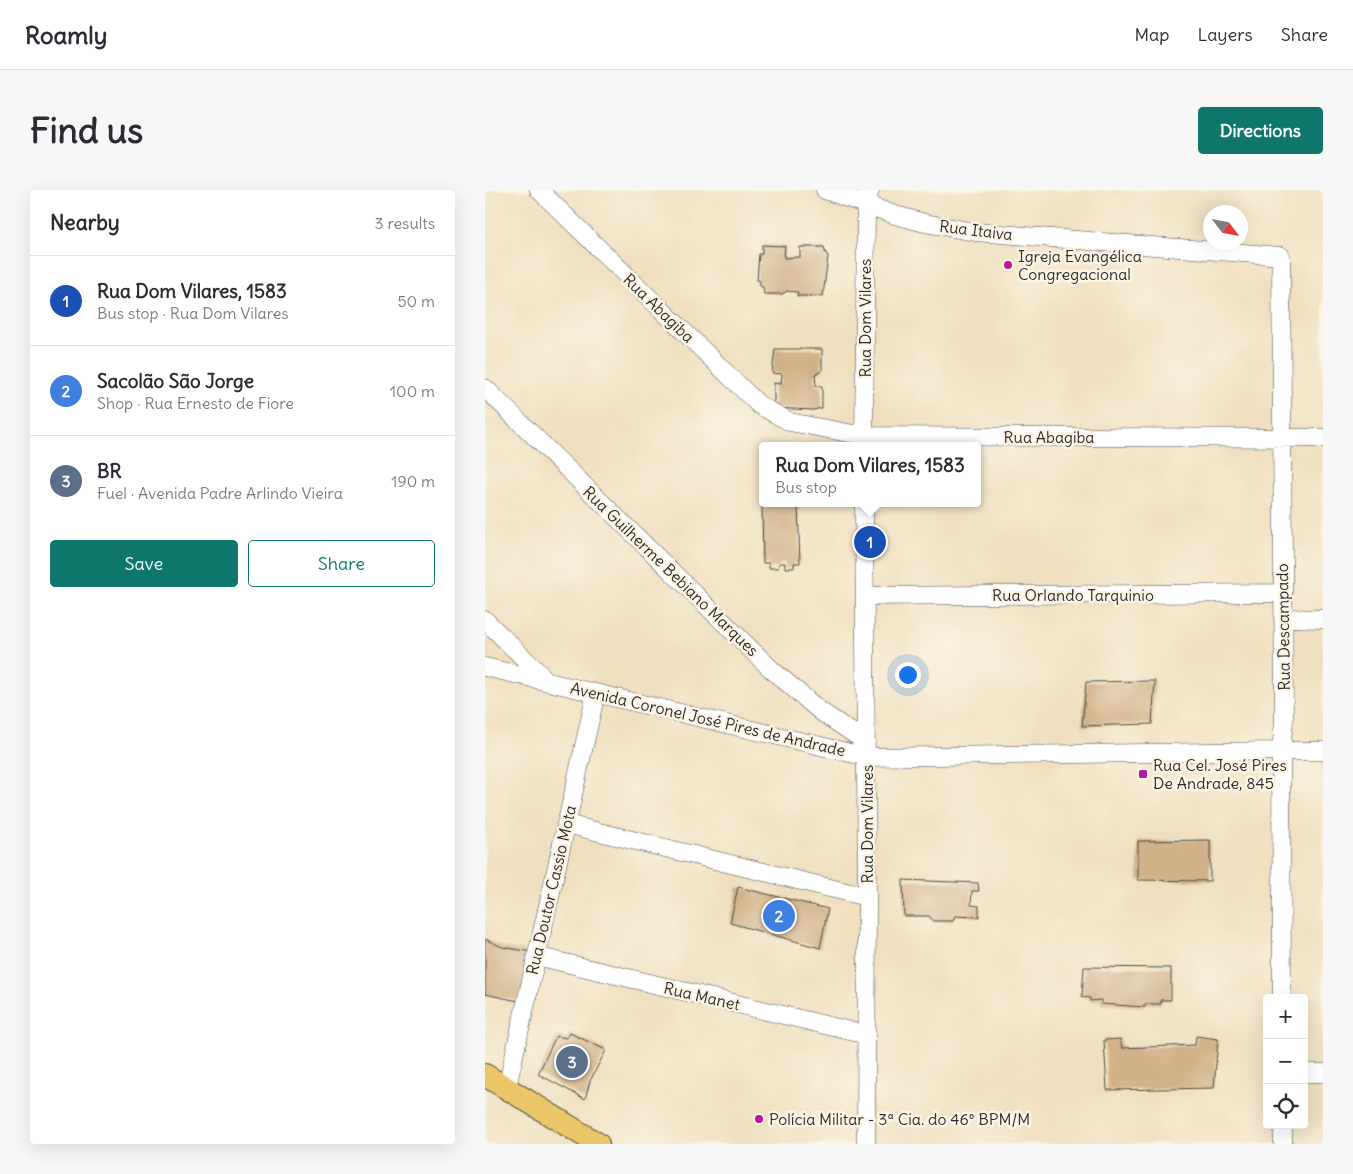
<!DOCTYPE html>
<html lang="en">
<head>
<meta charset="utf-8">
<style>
	body { margin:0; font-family:Delius,sans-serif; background:#f7f7f7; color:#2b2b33 }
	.controls { position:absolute; right:15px; bottom:15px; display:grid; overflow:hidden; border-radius:5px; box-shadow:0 5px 20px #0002 }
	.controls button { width:45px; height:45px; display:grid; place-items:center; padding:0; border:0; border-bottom:1px solid #e1e1e2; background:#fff; color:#2b2b33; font:25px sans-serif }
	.compass { position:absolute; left:718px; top:15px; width:45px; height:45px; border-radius:50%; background:#fff; box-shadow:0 5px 20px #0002; rotate:122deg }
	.you { position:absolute; left:422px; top:484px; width:18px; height:18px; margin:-12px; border:4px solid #fff; border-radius:50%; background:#1a73e8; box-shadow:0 0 0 8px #1a73e833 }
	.badge { display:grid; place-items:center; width:32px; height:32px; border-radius:50%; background:#0f766e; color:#fff; font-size:16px; font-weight:700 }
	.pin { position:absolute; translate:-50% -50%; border:2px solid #fff; box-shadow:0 1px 5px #0006 }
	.popup { position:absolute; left:274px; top:252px; width:222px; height:65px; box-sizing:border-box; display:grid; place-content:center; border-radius:5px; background:#fff; filter:drop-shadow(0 1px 4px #0005); font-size:16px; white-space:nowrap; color:#7c7c81 }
	.popup b { font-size:19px; color:#2b2b33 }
	.popup::after { content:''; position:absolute; left:50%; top:100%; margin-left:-10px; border:10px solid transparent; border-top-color:#fff }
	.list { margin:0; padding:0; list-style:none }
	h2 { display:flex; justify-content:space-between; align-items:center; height:65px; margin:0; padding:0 20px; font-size:21px }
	h2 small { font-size:16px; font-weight:400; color:#7c7c81 }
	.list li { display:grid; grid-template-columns:32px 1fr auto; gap:15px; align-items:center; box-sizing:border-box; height:90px; padding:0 20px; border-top:1px solid #e1e1e2 }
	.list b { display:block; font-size:19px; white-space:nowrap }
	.list p { margin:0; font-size:16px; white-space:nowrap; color:#7c7c81 }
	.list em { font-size:16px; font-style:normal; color:#7c7c81 }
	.actions { display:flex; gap:10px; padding:15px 20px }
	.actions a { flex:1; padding:11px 0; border:1px solid #0f766e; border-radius:5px; text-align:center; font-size:18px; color:#0f766e }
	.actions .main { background:#0f766e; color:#fff }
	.icon { flex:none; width:28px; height:28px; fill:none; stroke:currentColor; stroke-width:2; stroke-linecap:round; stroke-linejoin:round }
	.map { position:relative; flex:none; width:838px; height:954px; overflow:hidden; border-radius:5px }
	header { display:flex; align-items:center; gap:30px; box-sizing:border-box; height:70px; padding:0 25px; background:#fff; border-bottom:1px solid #e1e1e2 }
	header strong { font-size:24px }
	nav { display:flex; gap:28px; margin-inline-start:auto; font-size:18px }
	.intro { display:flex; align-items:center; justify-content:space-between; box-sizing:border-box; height:120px; padding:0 30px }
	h1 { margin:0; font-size:35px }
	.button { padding:12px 22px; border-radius:5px; background:#0f766e; color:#fff; font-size:18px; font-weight:700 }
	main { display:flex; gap:30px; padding:0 30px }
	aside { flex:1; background:#fff; border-radius:5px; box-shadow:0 5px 20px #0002 }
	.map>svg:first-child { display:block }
	.building { fill:#d2b289 }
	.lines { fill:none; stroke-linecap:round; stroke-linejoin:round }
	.minor-casing { stroke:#494641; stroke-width:19 }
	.major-casing { stroke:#494641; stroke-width:24 }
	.minor { stroke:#fff; stroke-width:18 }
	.major { stroke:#ebc669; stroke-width:22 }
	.poi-dot { fill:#b5179e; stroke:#fcf5e5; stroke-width:2 }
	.labels { text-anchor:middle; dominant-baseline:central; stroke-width:5; stroke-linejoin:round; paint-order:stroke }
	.street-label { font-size:16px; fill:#2b2b2b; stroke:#fcf5e5 }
	.poi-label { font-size:16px; fill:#2b2b2b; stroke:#fcf5e5; text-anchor:start }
</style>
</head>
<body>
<header>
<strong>Roamly</strong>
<nav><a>Map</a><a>Layers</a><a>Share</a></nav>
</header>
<div class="intro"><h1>Find us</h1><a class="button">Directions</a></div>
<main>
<aside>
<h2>Nearby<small>3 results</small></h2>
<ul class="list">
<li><span class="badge" style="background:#1a4fb4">1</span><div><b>Rua Dom Vilares, 1583</b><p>Bus stop · Rua Dom Vilares</p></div><em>50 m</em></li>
<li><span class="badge" style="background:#3f7fe0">2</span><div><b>Sacolão São Jorge</b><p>Shop · Rua Ernesto de Fiore</p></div><em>100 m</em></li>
<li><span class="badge" style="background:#5c6f8a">3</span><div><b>BR</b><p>Fuel · Avenida Padre Arlindo Vieira</p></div><em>190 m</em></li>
</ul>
<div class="actions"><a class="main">Save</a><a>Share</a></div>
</aside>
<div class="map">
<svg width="838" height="954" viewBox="0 0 838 954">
	<rect width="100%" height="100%" fill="#fcf5e5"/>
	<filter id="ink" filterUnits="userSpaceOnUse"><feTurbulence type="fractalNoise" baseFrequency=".02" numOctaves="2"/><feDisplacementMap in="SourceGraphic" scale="10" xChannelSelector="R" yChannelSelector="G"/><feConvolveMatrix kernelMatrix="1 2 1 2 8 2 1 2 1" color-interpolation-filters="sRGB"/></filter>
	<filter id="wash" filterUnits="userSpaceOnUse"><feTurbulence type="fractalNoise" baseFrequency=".0096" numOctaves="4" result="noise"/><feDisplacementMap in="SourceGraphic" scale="20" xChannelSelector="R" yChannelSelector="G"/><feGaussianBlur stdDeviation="1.12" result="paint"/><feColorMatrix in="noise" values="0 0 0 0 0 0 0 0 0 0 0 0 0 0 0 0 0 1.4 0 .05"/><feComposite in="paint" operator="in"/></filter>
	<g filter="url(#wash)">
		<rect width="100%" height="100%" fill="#f0e0c0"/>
		<g id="blocks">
			<path class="building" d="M277,55L300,56L299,68L315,67V57H339L340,62L343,66L338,106H312L313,102L302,101L297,104H279L278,97L275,96V91L272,90L274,64H277Z
				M290,159H337V181L330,184L331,196H337V218L328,220L289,218V193L296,194L297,184L287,183Z
				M277,313L313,315L315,373H309V378H300V373H295L293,378H284V373H278Z
				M670,491L667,534L597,536L601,492Z
				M725,650V691L653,690V651Z
				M418,690L493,693L494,701H487L486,715L494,716V727L470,726L468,731H448L444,726H419Z
				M253,697L343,719L335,758L245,733Z
				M0,749L17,757L47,762L33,811L0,804Z
				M599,777L686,778V810H675L676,814H660V817L616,814V810L605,811V808L597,807Z
				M85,843L121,860L105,891L100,909L53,884L71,846L82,848Z
				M711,846L733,849L729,898L622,900L619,850L635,849L637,858L710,855Z"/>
		</g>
	</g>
	<g filter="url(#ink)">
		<use href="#blocks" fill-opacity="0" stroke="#494641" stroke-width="1"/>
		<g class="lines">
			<defs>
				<path id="minor" d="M54,0L274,215L305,232L379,246L838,248
					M340,0L410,25L440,33L490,42L796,66L799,531L796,561L797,808
					M0,198L286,479L335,521L381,552
					M379,256L381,15L385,0
					M379,313L382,707L381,954
					M380,406L797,403
					M798,428L838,429
					M0,430L63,492
					M0,477L382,567L796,561H838
					M81,634L382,707
					M51,766L382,845
					M819,883H838
					M22,897L111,503
					M798,954V935"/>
				<path id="major" d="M0,885L113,954"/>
			</defs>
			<use href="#minor" class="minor-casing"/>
			<use href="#major" class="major-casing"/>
			<use href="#minor" class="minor"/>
			<use href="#major" class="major"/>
		</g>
	</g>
	<g class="poi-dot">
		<circle cx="523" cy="75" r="5"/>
		<rect x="653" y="579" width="10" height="10" rx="2.5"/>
		<circle cx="274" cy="929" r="5"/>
	</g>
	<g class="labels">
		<g class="street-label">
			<text transform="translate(491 40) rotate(7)">Rua Itaiva</text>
			<text transform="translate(174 118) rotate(44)">Rua Abagiba</text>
			<text transform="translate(380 128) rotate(-90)">Rua Dom Vilares</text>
			<text x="564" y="247">Rua Abagiba</text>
			<text transform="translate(186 381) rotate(44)">Rua Guilherme Bebiano Marques</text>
			<text x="588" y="405">Rua Orlando Tarquinio</text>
			<text transform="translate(798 437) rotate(-91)">Rua Descampado</text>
			<text transform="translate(223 529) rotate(13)">Avenida Coronel José Pires de Andrade</text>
			<text transform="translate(382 634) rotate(-90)">Rua Dom Vilares</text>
			<text transform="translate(66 700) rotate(-77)">Rua Doutor Cassio Mota</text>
			<text transform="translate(217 806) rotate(13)">Rua Manet</text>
		</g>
		<g class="poi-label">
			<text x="533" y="66">Igreja Evangélica<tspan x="533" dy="18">Congregacional</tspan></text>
			<text x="668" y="575">Rua Cel. José Pires<tspan x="668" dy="18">De Andrade, 845</tspan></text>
			<text x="284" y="929">Polícia Militar - 3ª Cia. do 46º BPM/M</text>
		</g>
	</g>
</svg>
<div class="controls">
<button>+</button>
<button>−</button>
<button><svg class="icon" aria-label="locate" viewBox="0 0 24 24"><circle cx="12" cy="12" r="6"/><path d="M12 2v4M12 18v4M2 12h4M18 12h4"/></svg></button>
</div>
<svg class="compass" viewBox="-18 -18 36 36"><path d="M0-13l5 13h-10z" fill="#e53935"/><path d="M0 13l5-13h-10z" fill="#7c7c81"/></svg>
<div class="you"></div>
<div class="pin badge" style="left:385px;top:352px;background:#1a4fb4">1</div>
<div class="popup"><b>Rua Dom Vilares, 1583</b>Bus stop</div>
<div class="pin badge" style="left:294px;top:726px;background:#3f7fe0">2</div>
<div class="pin badge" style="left:87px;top:872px;background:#5c6f8a">3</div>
</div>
</main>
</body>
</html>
